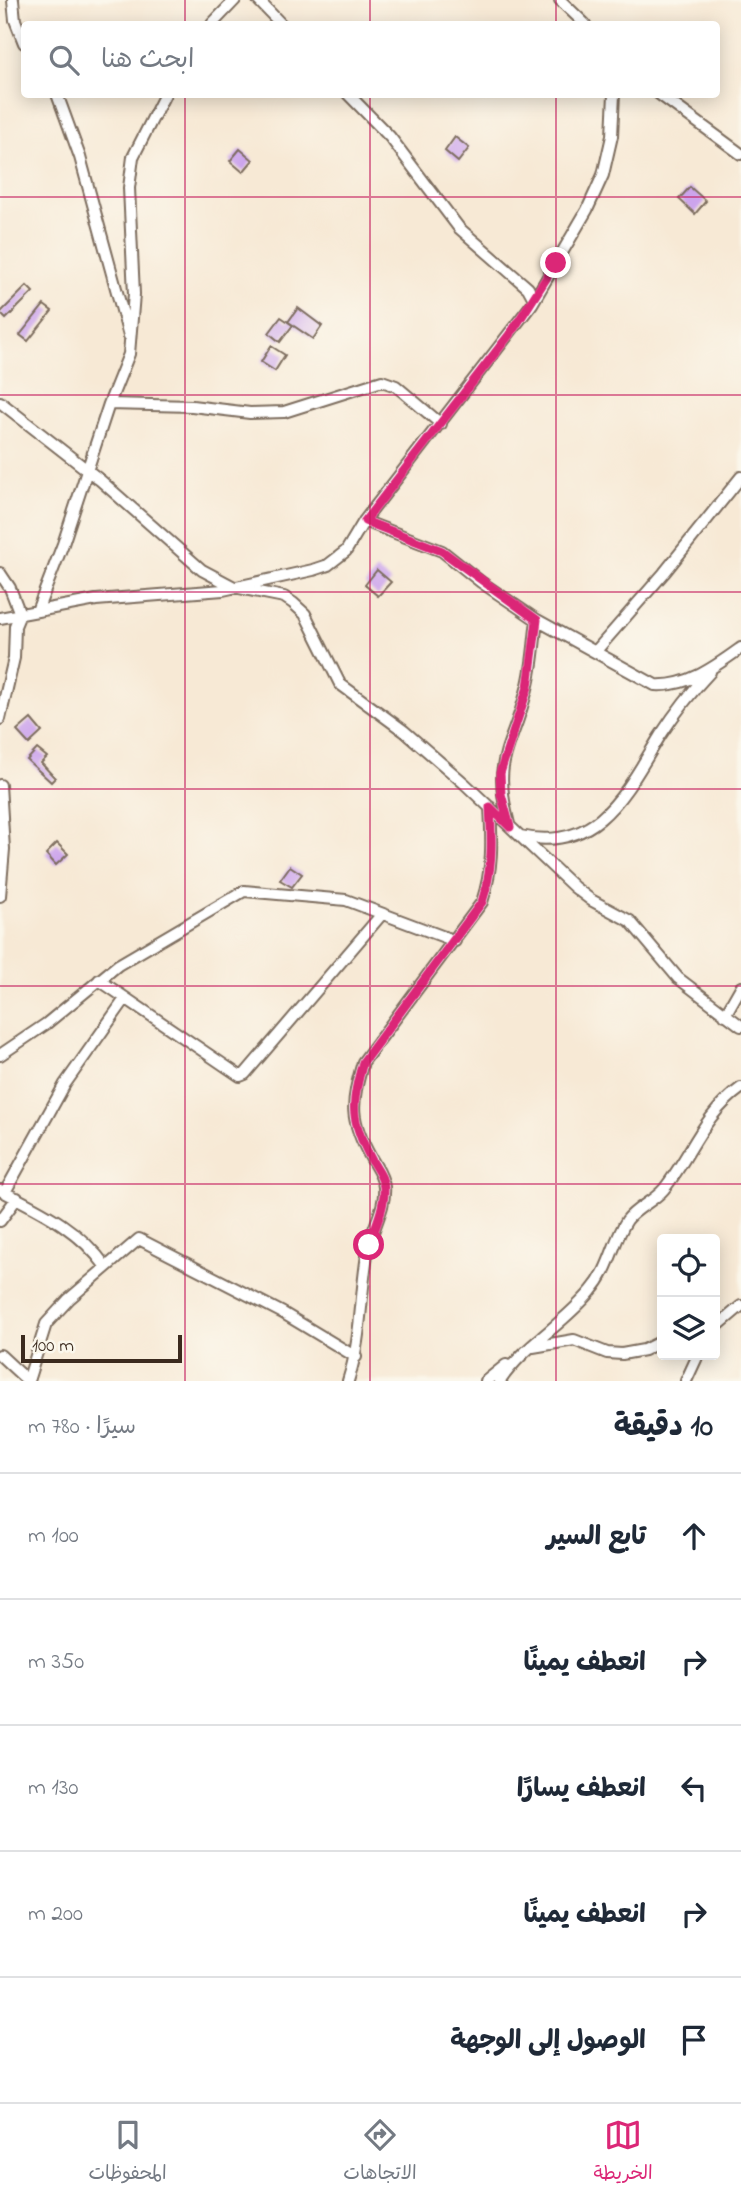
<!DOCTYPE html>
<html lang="ar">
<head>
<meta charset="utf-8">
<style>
	body { margin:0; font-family:"Indie Flower","Playpen Sans Arabic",sans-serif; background:#f2f2f3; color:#1f2937; direction:rtl }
	.controls { position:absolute; right:21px; bottom:21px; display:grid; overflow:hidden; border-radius:7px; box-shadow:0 4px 18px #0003 }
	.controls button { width:63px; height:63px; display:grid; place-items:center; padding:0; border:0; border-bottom:2px solid #e0e1e3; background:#fff; color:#1f2937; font:35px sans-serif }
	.scale { position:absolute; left:21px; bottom:18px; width:161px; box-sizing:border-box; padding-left:7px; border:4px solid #3b2a1e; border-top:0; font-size:19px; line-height:24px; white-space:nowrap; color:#3b2a1e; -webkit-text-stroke:5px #fbf7ec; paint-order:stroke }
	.stop { position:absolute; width:21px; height:21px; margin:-16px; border:5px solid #db2777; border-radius:50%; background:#fff }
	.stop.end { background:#db2777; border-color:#fff; box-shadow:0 2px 7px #0008 }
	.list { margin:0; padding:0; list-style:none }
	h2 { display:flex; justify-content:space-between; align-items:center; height:91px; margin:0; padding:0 28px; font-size:30px }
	h2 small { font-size:23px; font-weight:400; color:#747a83 }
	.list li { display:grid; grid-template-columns:46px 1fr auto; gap:21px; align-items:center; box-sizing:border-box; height:126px; padding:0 28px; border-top:2px solid #e0e1e3 }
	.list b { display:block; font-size:26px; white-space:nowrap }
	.list em { font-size:23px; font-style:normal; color:#747a83 }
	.icon { flex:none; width:38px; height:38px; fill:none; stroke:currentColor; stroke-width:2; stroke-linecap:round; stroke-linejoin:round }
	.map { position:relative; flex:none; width:741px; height:1381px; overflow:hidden; direction:ltr }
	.search { position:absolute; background:#fff; box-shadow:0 4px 18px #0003; left:21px; right:21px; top:21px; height:77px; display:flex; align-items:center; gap:18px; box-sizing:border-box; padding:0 24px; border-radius:7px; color:#747a83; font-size:26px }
	.sheet { height:721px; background:#fff }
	nav { display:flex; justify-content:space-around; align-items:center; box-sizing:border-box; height:98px; border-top:2px solid #e0e1e3; background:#fff; font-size:19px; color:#747a83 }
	nav a { display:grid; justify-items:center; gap:4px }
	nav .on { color:#db2777 }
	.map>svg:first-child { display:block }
	.building { fill:#cca4ec }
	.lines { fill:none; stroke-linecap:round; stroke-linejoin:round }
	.street-casing { stroke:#7d6d5e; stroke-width:14 }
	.street { stroke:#fff; stroke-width:10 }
	.route { stroke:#db2777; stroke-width:9 }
	.grid { fill:none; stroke:#c2185b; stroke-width:2; stroke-opacity:0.55 }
</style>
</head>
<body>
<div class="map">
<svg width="741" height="1381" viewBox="0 0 741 1381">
	<rect width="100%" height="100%" fill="#fbf7ec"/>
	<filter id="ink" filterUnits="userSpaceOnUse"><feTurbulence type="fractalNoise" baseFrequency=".0143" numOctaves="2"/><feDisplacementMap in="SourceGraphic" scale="14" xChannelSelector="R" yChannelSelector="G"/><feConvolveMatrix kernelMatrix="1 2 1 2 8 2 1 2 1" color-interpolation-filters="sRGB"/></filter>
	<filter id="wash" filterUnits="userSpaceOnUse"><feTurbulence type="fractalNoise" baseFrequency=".00686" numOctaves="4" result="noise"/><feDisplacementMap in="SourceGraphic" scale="28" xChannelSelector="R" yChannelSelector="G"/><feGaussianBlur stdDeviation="1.57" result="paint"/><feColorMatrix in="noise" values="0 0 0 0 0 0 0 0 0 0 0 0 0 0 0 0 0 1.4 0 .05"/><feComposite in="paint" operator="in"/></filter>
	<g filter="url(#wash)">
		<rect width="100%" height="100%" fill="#f7e9d5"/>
		<g id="blocks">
			<path class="building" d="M455,137L469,148L458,162L445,151Z
				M240,149L253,160L243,172L230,161Z
				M690,187L706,201L695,214L679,199Z
				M27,286L33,292L6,319L0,313Z
				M44,305L52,311L28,341L20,335Z
				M298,308L322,326L313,339L288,322Z
				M281,317L293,325L280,342L269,333Z
				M271,346L285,355L275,371L261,362Z
				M377,570L391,582L378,596L365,585Z
				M31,719L42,732L29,744L17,731Z
				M37,749L47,757L41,763L55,778L51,782L27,760Z
				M57,843L68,854L56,865L46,854Z
				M290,866L302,874L292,887L280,880Z"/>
		</g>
	</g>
	<g filter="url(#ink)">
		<use href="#blocks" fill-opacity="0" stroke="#7d6d5e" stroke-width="2"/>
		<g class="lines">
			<defs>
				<path id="street" d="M13,0L15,20L24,43
					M258,0L281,24
					M560,0L585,24
					M212,24L235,0
					M57,94L80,157L129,336
					M348,94L390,137L459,228L528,288L534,299L532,304
					M659,94L741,154
					M0,402L100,480L202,570L234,587L284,597L293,603L305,614L340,684L404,731L464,783L574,887L591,900L630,921L678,978L741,1026
					M109,404L192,406L250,413L284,412L382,381L396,386L441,424
					M364,521L442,551L481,582L537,620L655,685C688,687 716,666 741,648
					M0,573L10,588L20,614L15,626L14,658L0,719
					M37,611L63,544L109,404L129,354L134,294L129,188L133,157L165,94
					M0,618L96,600L223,590L313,570L328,565L346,551L364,521L532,304L587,210L603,175L612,136L614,94
					M595,652L664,573L741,477
					M0,785L4,849L0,896
					M509,824C491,757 512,750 527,689C533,667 534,643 537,620
					M520,836C598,853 625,793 660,736C675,713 691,692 710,672
					M99,980L240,1076L245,1074L382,914
					M725,1015L741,987
					M0,1055L46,1024L118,965L244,891L346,900L455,941
					M0,1190C41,1211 78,1228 106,1267
					M5,1192L65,1084L125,999
					M0,1221L17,1198
					M715,1328L741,1306
					M533,1347L574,1340L607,1353L622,1354L644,1350L662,1341
					M0,1355L28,1381
					M28,1381L46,1324L69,1299L139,1239L283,1313L356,1357
					M348,1381C362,1338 360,1293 368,1249C372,1228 386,1208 384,1187C383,1176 376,1167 371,1158C349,1119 351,1104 363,1062L482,902C493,869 492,841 490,807
					M486,1381L506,1365
					M500,1381C524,1345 563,1325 591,1291C611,1268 612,1243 627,1220C637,1207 653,1202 664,1189C692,1154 702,1116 741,1088
					M686,1381L698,1355"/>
			</defs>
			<use href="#street" class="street-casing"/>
			<use href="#street" class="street"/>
		</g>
	</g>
	<g class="lines" filter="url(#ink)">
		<path class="route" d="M369,1245C375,1228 385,1207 384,1188C384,1177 376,1169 371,1159C350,1119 351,1104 363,1062L482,902C493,869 492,841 490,807L510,827L501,794L500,773L528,687L537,620L442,551L365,521L513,330L556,263"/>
	</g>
	<path class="grid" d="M185,0V24M370,0V24M556,0V24M185,94V1381M370,94V1381M556,94V1381M0,197H741M0,395H741M0,592H741M0,789H741M0,986H741M0,1184H741"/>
</svg>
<div class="controls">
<button><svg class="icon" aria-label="locate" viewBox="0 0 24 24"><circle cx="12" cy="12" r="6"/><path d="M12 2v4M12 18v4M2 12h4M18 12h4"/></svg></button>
<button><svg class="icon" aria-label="layers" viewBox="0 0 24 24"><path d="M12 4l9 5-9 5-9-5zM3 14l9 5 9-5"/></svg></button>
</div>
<div class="scale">100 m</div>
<div class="stop" style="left:369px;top:1245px"></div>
<div class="stop end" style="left:556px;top:263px"></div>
<div class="search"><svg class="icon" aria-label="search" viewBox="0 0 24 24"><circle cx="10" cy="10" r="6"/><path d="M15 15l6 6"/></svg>ابحث هنا</div>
</div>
<section class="sheet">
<h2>10 دقيقة<small>سيرًا · 780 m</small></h2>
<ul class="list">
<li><svg class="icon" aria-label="ahead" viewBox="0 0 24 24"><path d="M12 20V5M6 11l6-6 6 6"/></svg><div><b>تابع السير</b></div><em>100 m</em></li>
<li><svg class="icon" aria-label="right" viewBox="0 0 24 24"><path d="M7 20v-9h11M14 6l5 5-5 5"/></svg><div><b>انعطف يمينًا</b></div><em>350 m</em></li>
<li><svg class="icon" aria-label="left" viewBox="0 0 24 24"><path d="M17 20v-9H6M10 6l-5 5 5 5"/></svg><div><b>انعطف يسارًا</b></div><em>130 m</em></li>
<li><svg class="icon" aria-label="right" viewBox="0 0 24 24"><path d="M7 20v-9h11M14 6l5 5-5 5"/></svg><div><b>انعطف يمينًا</b></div><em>200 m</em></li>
<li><svg class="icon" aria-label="arrive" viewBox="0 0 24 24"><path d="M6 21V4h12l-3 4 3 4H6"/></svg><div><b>الوصول إلى الوجهة</b></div></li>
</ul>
</section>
<nav>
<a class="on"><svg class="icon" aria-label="map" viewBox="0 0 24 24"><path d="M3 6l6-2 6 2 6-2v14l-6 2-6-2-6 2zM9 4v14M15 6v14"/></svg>الخريطة</a>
<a><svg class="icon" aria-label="directions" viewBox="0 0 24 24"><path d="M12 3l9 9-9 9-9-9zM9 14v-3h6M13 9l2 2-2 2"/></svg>الاتجاهات</a>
<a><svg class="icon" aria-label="saved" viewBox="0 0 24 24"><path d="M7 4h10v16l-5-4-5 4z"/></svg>المحفوظات</a>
</nav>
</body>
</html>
